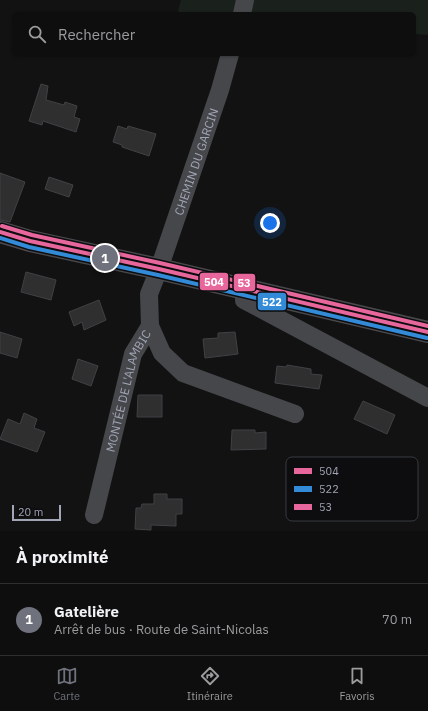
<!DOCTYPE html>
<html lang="fr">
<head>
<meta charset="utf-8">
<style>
	body { margin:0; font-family:"IBM Plex Sans",sans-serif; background:#1c1c1c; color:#f1f3f6 }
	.scale { position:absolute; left:12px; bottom:10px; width:49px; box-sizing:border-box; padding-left:4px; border:2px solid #a1a5b5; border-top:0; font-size:11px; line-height:14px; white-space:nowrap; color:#a1a5b5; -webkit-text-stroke:3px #0d0c0e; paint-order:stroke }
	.you { position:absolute; left:270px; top:223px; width:14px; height:14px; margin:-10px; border:3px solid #fff; border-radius:50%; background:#1a73e8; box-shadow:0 0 0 6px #1a73e833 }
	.badge { display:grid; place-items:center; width:26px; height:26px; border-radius:50%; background:#6f727c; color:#fff; font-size:13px; font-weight:700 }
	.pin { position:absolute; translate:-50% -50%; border:2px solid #fff; box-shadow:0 1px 4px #0006 }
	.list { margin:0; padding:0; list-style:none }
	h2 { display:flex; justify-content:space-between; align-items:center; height:52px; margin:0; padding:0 16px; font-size:17px }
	h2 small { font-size:13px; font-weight:400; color:#9b9c9e }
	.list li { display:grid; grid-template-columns:26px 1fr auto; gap:12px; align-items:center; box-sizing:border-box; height:72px; padding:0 16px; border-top:1px solid #2e2e2e }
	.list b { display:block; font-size:15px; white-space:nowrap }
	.list p { margin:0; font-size:13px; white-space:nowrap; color:#9b9c9e }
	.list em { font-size:13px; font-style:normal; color:#9b9c9e }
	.icon { flex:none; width:22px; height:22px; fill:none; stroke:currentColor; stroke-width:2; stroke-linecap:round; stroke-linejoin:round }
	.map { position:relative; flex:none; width:428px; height:531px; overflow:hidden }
	.search { position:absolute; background:#0e0e0e; box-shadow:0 1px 3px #0004; left:12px; right:12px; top:12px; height:44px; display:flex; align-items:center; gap:10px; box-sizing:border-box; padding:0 14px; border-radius:6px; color:#9b9c9e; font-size:15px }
	.sheet { height:124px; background:#0e0e0e }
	nav { display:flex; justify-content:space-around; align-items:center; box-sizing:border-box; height:56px; border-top:1px solid #2e2e2e; background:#0e0e0e; font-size:11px; color:#9b9c9e }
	nav a { display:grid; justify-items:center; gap:2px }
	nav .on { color:#6f727c }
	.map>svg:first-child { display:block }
	.green { fill:#1a211c }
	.building { fill:#2f2f30; stroke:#414146 }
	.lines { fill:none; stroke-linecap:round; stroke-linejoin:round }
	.minor { stroke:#46474b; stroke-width:18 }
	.major { stroke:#49494d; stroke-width:22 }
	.bus-1-casing { stroke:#0d0c0e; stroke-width:7 }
	.bus-2-casing { stroke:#0d0c0e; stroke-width:7 }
	.bus-3-casing { stroke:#0d0c0e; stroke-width:7 }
	.bus-1 { stroke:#e7679c; stroke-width:4 }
	.bus-2 { stroke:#338bd7; stroke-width:4 }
	.bus-3 { stroke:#e7679c; stroke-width:4 }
	.labels { text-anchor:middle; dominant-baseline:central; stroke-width:3; stroke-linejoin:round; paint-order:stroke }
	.street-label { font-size:12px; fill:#a1a5b5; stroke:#0d0c0e }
	.key { fill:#0d0c0e; stroke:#393a40; stroke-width:1 }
	.key-label { font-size:11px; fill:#a1a5b5 }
	.line-badge { stroke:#0d0c0e; stroke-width:1.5 }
	.badge-label { font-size:11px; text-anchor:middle; font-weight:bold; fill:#fff }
</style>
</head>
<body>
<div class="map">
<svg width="428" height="531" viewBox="0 0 428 531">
	<rect width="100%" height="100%" fill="#121212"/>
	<path class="green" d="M181,0H428V35L414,34V14H182L178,11Z"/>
	<path class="building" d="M41,84L48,86L46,100L64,105L65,102L77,106L74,117L80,119L76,132L43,121L42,125L29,121Z
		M118,126L127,129L128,126L156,134L149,156L122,147V145L113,142Z
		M0,173L25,182L10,222L0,220Z
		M49,177L73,185L69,197L45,189Z
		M26,272L56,280L51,300L21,292Z
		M99,300L106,320L84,330L82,322L74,326L69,312Z
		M0,332L22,339L17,358L0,353Z
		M235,332L238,354L205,358L203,339L218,338V333Z
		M78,359L98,366L91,386L72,379Z
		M287,365L311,369V374L322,375L319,389L275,383L277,366L286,367Z
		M138,395H162V417H137Z
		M363,401L395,415L387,434L354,419Z
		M24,413L37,419L34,428L45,432L37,452L0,439L8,419L20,424Z
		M232,430H255V433L266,432V449L231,450Z
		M154,494H167V499H182V514H176V526L151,525V530L135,529L136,508H141L142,504H154Z"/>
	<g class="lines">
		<g class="minor">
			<path d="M242,14L245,0"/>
			<path d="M245,289L244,295V300L428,398"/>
			<path d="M150,326L162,353L183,373L295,414"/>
			<path id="s1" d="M94,515L133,354L150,326L149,294L159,269L220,90L230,54"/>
		</g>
		<path class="major" d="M0,232L30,241L159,269L428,332"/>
		<defs>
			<path id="bus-1" d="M0,232L30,241L159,269L428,332"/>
			<path id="bus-2" d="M0,238L29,247L158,275L427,338"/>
			<path id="bus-3" d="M2,226L32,235L160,263L428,326"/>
		</defs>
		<use href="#bus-1" class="bus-1-casing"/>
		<use href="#bus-2" class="bus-2-casing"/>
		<use href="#bus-3" class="bus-3-casing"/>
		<use href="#bus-1" class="bus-1"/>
		<use href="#bus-2" class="bus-2"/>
		<use href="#bus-3" class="bus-3"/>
	</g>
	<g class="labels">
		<g class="street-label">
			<text stroke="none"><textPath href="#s1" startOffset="371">CHEMIN DU GARCIN</textPath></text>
			<text stroke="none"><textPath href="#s1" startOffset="129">MONTÉE DE L'ALAMBIC</textPath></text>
		</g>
	</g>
	<rect x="286" y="457" width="132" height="64" rx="6" class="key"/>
	<rect x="294" y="468" width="18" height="6" fill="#e7679c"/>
	<rect x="294" y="486" width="18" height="6" fill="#338bd7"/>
	<rect x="294" y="504" width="18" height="6" fill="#e7679c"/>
	<g class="key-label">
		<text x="319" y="475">504</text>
		<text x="319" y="493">522</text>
		<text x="319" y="511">53</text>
	</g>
	<g class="line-badge">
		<rect x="199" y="272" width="30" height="19" rx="4" fill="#e7679c"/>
		<rect x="233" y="273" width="23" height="19" rx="4" fill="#e7679c"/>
		<rect x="257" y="292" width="30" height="19" rx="4" fill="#338bd7"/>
	</g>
	<g class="badge-label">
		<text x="214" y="286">504</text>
		<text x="244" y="287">53</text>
		<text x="272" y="306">522</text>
	</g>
</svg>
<div class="scale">20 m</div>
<div class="you"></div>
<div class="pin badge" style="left:105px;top:258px">1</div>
<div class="search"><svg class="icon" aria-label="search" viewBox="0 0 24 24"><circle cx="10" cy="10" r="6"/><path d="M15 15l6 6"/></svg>Rechercher</div>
</div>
<section class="sheet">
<h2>À proximité<small></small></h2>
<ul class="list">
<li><span class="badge">1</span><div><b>Gatelière</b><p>Arrêt de bus · Route de Saint-Nicolas</p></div><em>70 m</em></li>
</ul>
</section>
<nav>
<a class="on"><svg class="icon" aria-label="map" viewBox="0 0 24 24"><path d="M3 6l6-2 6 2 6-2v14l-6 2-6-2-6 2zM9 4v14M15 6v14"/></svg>Carte</a>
<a><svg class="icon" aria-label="directions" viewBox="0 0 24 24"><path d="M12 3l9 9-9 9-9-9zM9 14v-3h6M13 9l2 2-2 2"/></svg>Itinéraire</a>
<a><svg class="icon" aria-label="saved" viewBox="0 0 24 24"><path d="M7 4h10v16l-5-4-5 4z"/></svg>Favoris</a>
</nav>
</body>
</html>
